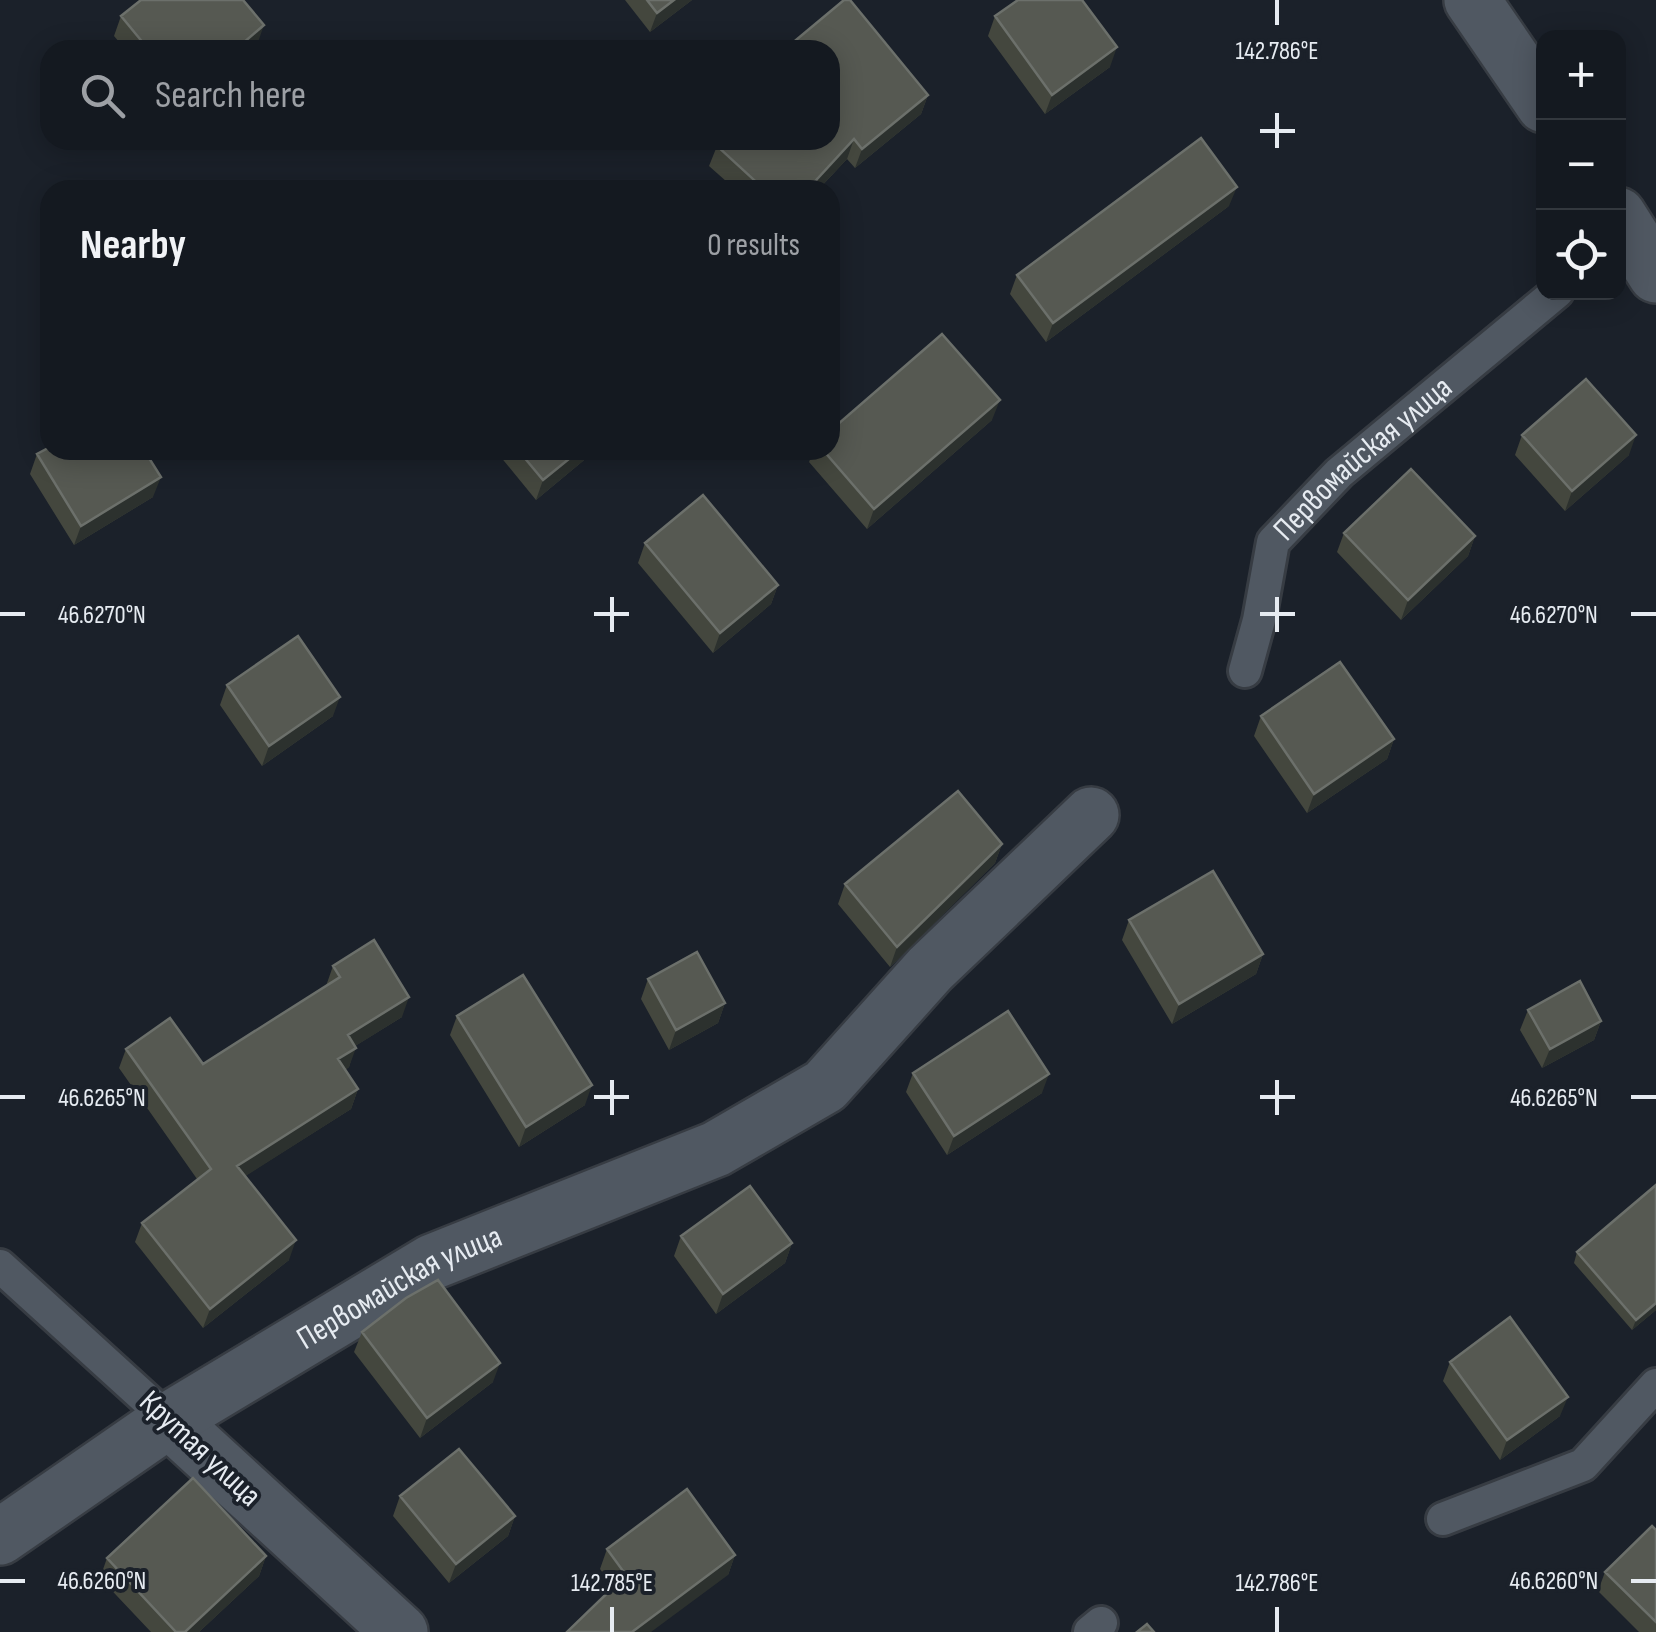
<!DOCTYPE html>
<html lang="en">
<head>
<meta charset="utf-8">
<style>
	body { margin:0; font-family:"Sofia Sans Condensed",sans-serif; background:#21262d; color:#f1f3f6 }
	.controls { position:absolute; right:30px; top:30px; display:grid; overflow:hidden; border-radius:20px; box-shadow:0 5px 25px #0003 }
	.controls button { width:90px; height:90px; display:grid; place-items:center; padding:0; border:0; border-bottom:2px solid #33383e; background:#141920; color:#f1f3f6; font:50px sans-serif }
	.list { margin:0; padding:0; list-style:none }
	h2 { display:flex; justify-content:space-between; align-items:center; height:130px; margin:0; padding:0 40px; font-size:42px }
	h2 small { font-size:32px; font-weight:400; color:#9da0a5 }
	.icon { flex:none; width:55px; height:55px; fill:none; stroke:currentColor; stroke-width:2; stroke-linecap:round; stroke-linejoin:round }
	.map { position:relative; flex:none; width:1656px; height:1632px; overflow:hidden }
	.search { position:absolute; background:#141920; box-shadow:0 5px 25px #0003; left:40px; top:40px; width:800px; height:110px; display:flex; align-items:center; gap:25px; box-sizing:border-box; padding:0 35px; border-radius:30px; color:#9da0a5; font-size:38px }
	.panel { position:absolute; background:#141920; box-shadow:0 5px 25px #0003; left:40px; top:180px; width:800px; height:280px; border-radius:30px }
	.map>svg:first-child { display:block }
	.lines { fill:none; stroke-linecap:round; stroke-linejoin:round }
	.lane-casing { stroke:#373c43; stroke-width:38 }
	.street-casing { stroke:#373c43; stroke-width:60 }
	.lane { stroke:#505862; stroke-width:32 }
	.street { stroke:#505862; stroke-width:55 }
	.wall { fill:#44473e }
	.shaded-wall { fill:#2c312e }
	.building { fill:#565952; stroke:#6c706b; stroke-width:2.5 }
	.ticks { fill:none; stroke:#e6ebf1; stroke-width:4 }
	.labels { text-anchor:middle; dominant-baseline:central; stroke-width:8; stroke-linejoin:round; paint-order:stroke }
	.street-label { font-size:32px; fill:#e6ebf1; stroke:#1b212a }
	.ticks-label { font-size:25px; text-anchor:middle; fill:#e6ebf1; stroke:#1b212a; stroke-width:8; stroke-linejoin:round; paint-order:stroke }
</style>
</head>
<body>
<div class="map">
<svg width="1656" height="1632" viewBox="0 0 1656 1632">
	<rect width="100%" height="100%" fill="#1b212a"/>
	<g class="lines">
		<defs>
			<g id="lane">
				<path id="s1" d="M1245,671L1259,620L1273,542L1339,473L1557,292"/>
				<path d="M0,1266L169,1420"/>
				<path d="M1443,1519L1583,1465L1656,1385"/>
				<path d="M1090,1632L1101,1623"/>
			</g>
			<g id="street">
				<path d="M1472,0L1544,105"/>
				<path d="M1618,215L1656,275"/>
				<path d="M169,1420L400,1632"/>
				<path id="s2" d="M0,1537L169,1420L432,1262L716,1149L825,1086L930,969L1091,815"/>
			</g>
		</defs>
		<use href="#lane" class="lane-casing"/>
		<use href="#street" class="street-casing"/>
		<use href="#lane" class="lane"/>
		<use href="#street" class="street"/>
	</g>
	<path class="wall" d="M625,0H692L650,32Z
		M121,16L257,45L251,50H126L114,36Z
		M995,16L1110,67L1045,114L988,36Z
		M928,95L921,114L855,168L847,159L818,190H736L709,166L717,146Z
		M1229,206L1046,342L1010,294L1017,275Z
		M992,420L867,529L809,462L814,450H830Z
		M1522,435L1629,455L1565,511L1515,455Z
		M495,450H591L589,456L536,500Z
		M37,454L153,497L74,545L30,474Z
		M1344,533L1475,536L1468,556L1401,620L1337,552Z
		M645,543L778,585L771,604L713,653L638,563Z
		M227,685L333,716L262,766L220,705Z
		M1261,716L1394,739L1387,759L1307,813L1254,736Z
		M1002,844L995,863L890,967L838,904L845,884Z
		M1129,920L1263,954L1256,974L1172,1024L1122,940Z
		M333,966L402,1017L355,1046L349,1067L345,1070L358,1089L351,1109L245,1176L289,1260L203,1328L135,1242L142,1223L197,1179L119,1068L126,1049L203,1064L326,986Z
		M648,979L725,1003L718,1023L669,1050L641,999Z
		M1528,1010L1601,1021L1594,1040L1542,1068L1520,1030Z
		M457,1016L585,1105L519,1147L450,1035Z
		M913,1073L1042,1093L947,1155L906,1092Z
		M681,1236L792,1243L785,1263L716,1314L674,1256Z
		M1577,1252L1656,1310L1632,1330L1574,1263Z
		M362,1332L493,1382L420,1438L354,1352Z
		M1450,1362L1560,1416L1500,1460L1443,1381Z
		M400,1496L515,1516L508,1536L449,1583L393,1516Z
		M1656,1530V1632H1639L1598,1591L1605,1572Z
		M607,1549L735,1555L728,1575L613,1587L600,1569Z
		M266,1556L259,1576L199,1632H151L100,1578L107,1558Z"/>
	<path class="shaded-wall" d="M674,0H692L650,32L657,13Z
		M264,25L257,45L251,50H235Z
		M1117,47L1110,67L1045,114L1052,95Z
		M928,95L921,114L855,168L862,149Z
		M854,139L847,159L818,190H807Z
		M1237,187L1229,206L1046,342L1053,323Z
		M1000,400L992,420L867,529L874,509Z
		M1636,435L1629,455L1565,511L1572,491Z
		M580,450H591L589,456L536,500L543,480Z
		M161,477L153,497L74,545L81,526Z
		M1475,536L1468,556L1401,620L1408,600Z
		M778,585L771,604L713,653L720,633Z
		M340,697L333,716L262,766L269,746Z
		M1394,739L1387,759L1307,813L1314,794Z
		M1002,844L995,863L890,967L897,947Z
		M1263,954L1256,974L1172,1024L1179,1004Z
		M409,997L402,1017L341,1055L348,1035Z
		M725,1003L718,1023L669,1050L676,1030Z
		M1601,1021L1594,1040L1542,1068L1550,1049Z
		M356,1048L349,1067L331,1079L338,1059Z
		M1049,1074L1042,1093L947,1155L954,1136Z
		M592,1085L585,1105L519,1147L526,1127Z
		M358,1089L351,1109L230,1186L237,1166Z
		M296,1240L289,1260L203,1328L210,1309Z
		M792,1243L785,1263L716,1314L723,1294Z
		M1656,1303V1310L1632,1330L1636,1320Z
		M500,1363L493,1382L420,1438L427,1418Z
		M1568,1397L1560,1416L1500,1460L1507,1440Z
		M515,1516L508,1536L449,1583L456,1564Z
		M735,1555L728,1575L651,1632H632Z
		M266,1556L259,1576L199,1632H185Z"/>
	<path class="building" d="M141,0H243L264,25L235,50H149L121,16Z
		M647,0H674L657,13Z
		M844,0H850L928,95L862,149L854,139L807,190H765L717,146L722,140H830V50H784Z
		M1018,0H1082L1117,47L1052,95L995,16Z
		M1201,138L1237,187L1053,323L1017,275Z
		M942,334L1000,400L874,509L823,450H830V431Z
		M1586,379L1636,435L1572,491L1522,435Z
		M50,447V450H144L161,477L81,526L37,454Z
		M518,450H580L543,480Z
		M1411,469L1475,536L1408,600L1344,533Z
		M703,495L778,585L720,633L645,543Z
		M298,636L340,697L269,746L227,685Z
		M1340,662L1394,739L1314,794L1261,716Z
		M958,791L1002,844L897,947L845,884Z
		M1213,871L1263,954L1179,1004L1129,920Z
		M374,940L409,997L348,1035L356,1048L338,1059L358,1089L237,1166L296,1240L210,1309L142,1223L211,1169L126,1049L170,1018L203,1064L340,977L333,966Z
		M697,952L725,1003L676,1030L648,979Z
		M523,975L592,1085L526,1127L457,1016Z
		M1580,981L1601,1021L1550,1049L1528,1010Z
		M1008,1011L1049,1074L954,1136L913,1073Z
		M1656,1185V1303L1636,1320L1577,1252Z
		M750,1186L792,1243L723,1294L681,1236Z
		M438,1280L500,1363L427,1418L362,1332L406,1298Z
		M1510,1317L1568,1397L1507,1440L1450,1362Z
		M459,1449L515,1516L456,1564L400,1496Z
		M193,1478L266,1556L185,1632H176L107,1558Z
		M687,1489L735,1555L632,1632H567L626,1575L607,1549Z
		M1652,1526L1656,1530V1622L1605,1572Z
		M1147,1624L1154,1632H1137Z"/>
	<path class="ticks" d="M1277,0V25M1277,113V148M1260,131H1295M612,597V632M1277,597V632M0,614H25M594,614H629M1260,614H1295M1631,614H1656M612,1080V1115M1277,1080V1115M0,1097H25M594,1097H629M1260,1097H1295M1631,1097H1656M0,1581H25M1631,1581H1656M612,1607V1632M1277,1607V1632"/>
	<g class="labels">
		<g class="street-label">
			<text stroke="none"><textPath href="#s1" startOffset="255">Первомайская улица</textPath></text>
			<text stroke="none"><textPath href="#s2" startOffset="472">Первомайская улица</textPath></text>
			<text transform="translate(200 1449) rotate(43)">Крутая улица</text>
		</g>
	</g>
	<g class="ticks-label">
		<text x="1277" y="59">142.786°E</text>
		<text x="102" y="623">46.6270°N</text>
		<text x="1554" y="623">46.6270°N</text>
		<text x="102" y="1106">46.6265°N</text>
		<text x="1554" y="1106">46.6265°N</text>
		<text x="102" y="1589">46.6260°N</text>
		<text x="1554" y="1589">46.6260°N</text>
		<text x="612" y="1591">142.785°E</text>
		<text x="1277" y="1591">142.786°E</text>
	</g>
</svg>
<div class="controls">
<button>+</button>
<button>−</button>
<button><svg class="icon" aria-label="locate" viewBox="0 0 24 24"><circle cx="12" cy="12" r="6"/><path d="M12 2v4M12 18v4M2 12h4M18 12h4"/></svg></button>
</div>
<div class="search"><svg class="icon" aria-label="search" viewBox="0 0 24 24"><circle cx="10" cy="10" r="6"/><path d="M15 15l6 6"/></svg>Search here</div>
<section class="panel">
<h2>Nearby<small>0 results</small></h2>
<ul class="list">
</ul>
</section>
</div>
</body>
</html>
